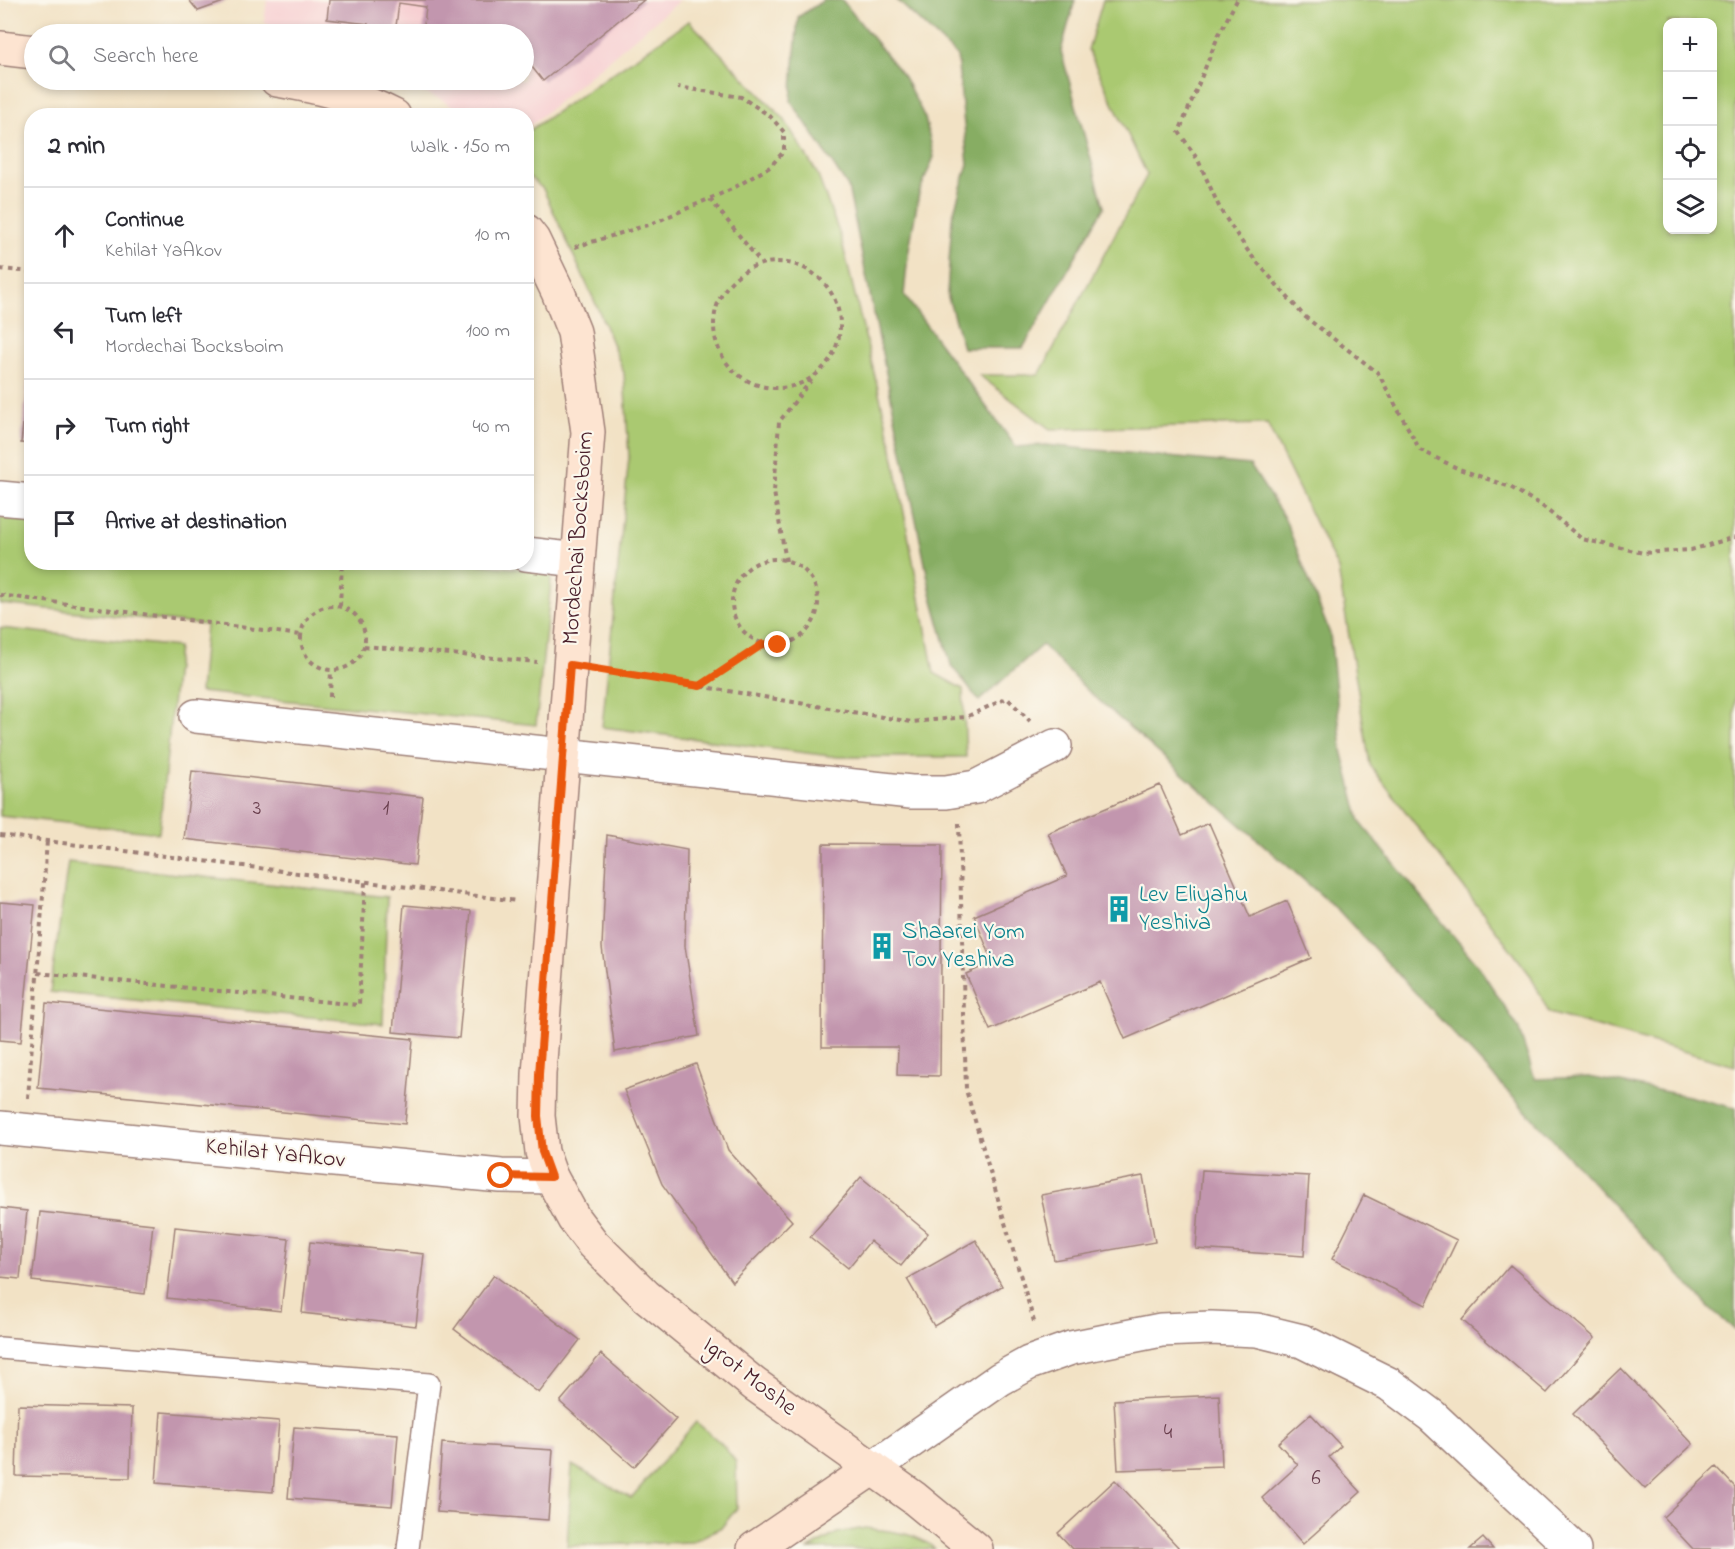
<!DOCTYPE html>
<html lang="en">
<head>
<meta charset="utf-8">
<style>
	body { margin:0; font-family:"Indie Flower",sans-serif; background:#f2f2f3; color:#2b2b33 }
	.controls { position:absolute; right:18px; top:18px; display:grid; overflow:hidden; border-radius:12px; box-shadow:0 3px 9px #0003 }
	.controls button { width:54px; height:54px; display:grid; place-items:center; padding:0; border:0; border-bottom:2px solid #e1e1e2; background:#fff; color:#2b2b33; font:30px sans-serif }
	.stop { position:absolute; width:18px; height:18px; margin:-14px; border:4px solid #ea580c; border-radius:50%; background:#fff }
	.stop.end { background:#ea580c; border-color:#fff; box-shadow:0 2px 6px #0008 }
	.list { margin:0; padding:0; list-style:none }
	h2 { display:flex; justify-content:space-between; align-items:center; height:78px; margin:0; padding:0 24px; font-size:26px }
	h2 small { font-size:20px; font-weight:400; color:#7c7c81 }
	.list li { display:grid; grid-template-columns:39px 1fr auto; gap:18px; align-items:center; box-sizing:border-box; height:96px; padding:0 24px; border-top:2px solid #e1e1e2 }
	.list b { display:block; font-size:22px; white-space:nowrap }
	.list p { margin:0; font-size:20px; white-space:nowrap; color:#7c7c81 }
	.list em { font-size:20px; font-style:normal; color:#7c7c81 }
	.icon { flex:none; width:33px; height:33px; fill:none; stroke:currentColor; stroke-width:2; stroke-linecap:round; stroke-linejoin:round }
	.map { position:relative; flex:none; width:1735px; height:1549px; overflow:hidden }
	.search { position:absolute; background:#fff; box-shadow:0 3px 9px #0003; left:24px; top:24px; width:510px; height:66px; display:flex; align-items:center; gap:15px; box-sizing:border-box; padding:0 21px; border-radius:33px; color:#7c7c81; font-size:22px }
	.panel { position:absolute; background:#fff; box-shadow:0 3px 9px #0003; left:24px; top:108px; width:510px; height:462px; border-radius:24px }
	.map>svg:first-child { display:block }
	.built { fill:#f7cfd2 }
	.green { fill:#aac971; stroke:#7a744e; stroke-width:1.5; fill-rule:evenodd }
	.forest { fill:#87ad63; stroke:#686647; stroke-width:1.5 }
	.building { fill:#c296ae }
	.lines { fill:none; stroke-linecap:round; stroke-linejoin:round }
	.lane-casing { stroke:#9e8078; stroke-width:24 }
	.street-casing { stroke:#9e8078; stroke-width:36 }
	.secondary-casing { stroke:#9e8078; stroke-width:36 }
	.path { stroke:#9e8078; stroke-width:4; stroke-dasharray:4.5 4.5; stroke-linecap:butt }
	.lane { stroke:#fff; stroke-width:21 }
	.street { stroke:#fff; stroke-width:33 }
	.secondary { stroke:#fde4d1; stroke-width:33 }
	.route { stroke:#ea580c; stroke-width:8 }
	.labels { text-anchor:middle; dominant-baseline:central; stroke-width:4.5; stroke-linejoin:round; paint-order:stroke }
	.number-label { font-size:21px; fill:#683d4c }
	.street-label { font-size:24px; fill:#4a1f2b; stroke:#fbf7ec }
	.culture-label { font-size:24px; fill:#0d838f; stroke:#fbf7ec; text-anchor:start }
</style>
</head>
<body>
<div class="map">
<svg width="1735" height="1549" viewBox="0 0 1735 1549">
	<rect width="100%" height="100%" fill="#fbf7ec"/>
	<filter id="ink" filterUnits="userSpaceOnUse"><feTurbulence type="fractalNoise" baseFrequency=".0167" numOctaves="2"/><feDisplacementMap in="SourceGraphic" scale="12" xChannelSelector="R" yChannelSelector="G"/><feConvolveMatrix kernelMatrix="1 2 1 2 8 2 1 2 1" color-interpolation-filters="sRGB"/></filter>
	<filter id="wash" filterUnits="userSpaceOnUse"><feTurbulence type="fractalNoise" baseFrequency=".008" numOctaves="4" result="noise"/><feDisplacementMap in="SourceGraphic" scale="24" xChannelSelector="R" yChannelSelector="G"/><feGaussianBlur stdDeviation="1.35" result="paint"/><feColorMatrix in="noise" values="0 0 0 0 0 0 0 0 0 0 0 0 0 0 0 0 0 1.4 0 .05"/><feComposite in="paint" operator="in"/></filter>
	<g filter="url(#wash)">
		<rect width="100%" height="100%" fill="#f2e2c5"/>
		<path class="built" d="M267,0H680L527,128L526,116L464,115L442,100L395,80H524V34H292L264,23Z"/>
		<path class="green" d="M1103,0H1735V1066L1549,1013L1531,976L1370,765L1338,569L1267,424L1050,429L979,375H1039L1147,175L1088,50ZM1668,22H1712V230H1668Z
			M689,21L784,119L817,173L841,238L890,438L934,673L963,689L966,757H838L602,727L629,457L624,373L599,311L543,189L527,175V132Z
			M0,518L31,521L32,562H451L552,572L536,725L200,692L206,625L0,604Z
			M0,628L178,647L159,833L0,816Z
			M68,862L387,897L383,1024L50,992Z
			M696,1422L722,1444L736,1462L737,1508L722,1527L692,1542L567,1546L572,1465L631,1498Z
			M865,1528C888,1531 917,1532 935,1549H809L837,1533Z"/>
		<path class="forest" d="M824,0H842L904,77L925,118L934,157L919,193L908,255L904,295L1016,447L1046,445L1250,465L1285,519L1330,634L1342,750L1360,822L1479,967L1518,1027L1535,1079L1589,1077L1688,1096L1735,1108V1330L1710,1308L1339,911L1087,690L1042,645L979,701L951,665L931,593L848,187L791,101L798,17Z
			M897,0H1075L1061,51L1104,207L1023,348H963L947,294L952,218L968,164L957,56Z"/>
		<g id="blocks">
			<path class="building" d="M189,0H229L198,11Z
				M329,0H644L543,81L524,57V34H423L426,7L399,3L395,34H366L368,24L327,19Z
				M30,359H32V444L21,443Z
				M192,771L423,797L415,865L184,839Z
				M1160,785L1182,835L1209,823L1250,917L1287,901L1311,958L1125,1039L1100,982L990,1030L966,974L993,962L974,916L1067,876L1048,833Z
				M607,835L687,850L685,946L699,1036L615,1052L602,947Z
				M823,844L942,845L940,1076L897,1075L898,1047H822Z
				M0,902L35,905L21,1042L0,1040Z
				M404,905L471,911L459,1038L393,1032Z
				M46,1003L413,1039L405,1124L38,1088Z
				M696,1064L728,1150L792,1221L732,1282L662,1184L624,1090Z
				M1202,1170L1309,1176L1304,1256L1196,1249Z
				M1143,1176L1155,1242L1054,1260L1041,1195Z
				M861,1177L928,1233L901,1266L870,1241L848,1268L810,1237Z
				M1364,1195L1457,1240L1426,1305L1332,1259Z
				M0,1208L27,1211L20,1279L0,1277Z
				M40,1212L153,1224L145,1294L32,1281Z
				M175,1227L289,1239L281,1311L167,1298Z
				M976,1240L1002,1286L934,1326L907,1279Z
				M310,1242L424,1254L416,1326L302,1313Z
				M1510,1265L1595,1338L1547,1393L1462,1320Z
				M494,1275L580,1340L539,1393L454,1329Z
				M601,1354L676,1419L634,1467L560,1402Z
				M1621,1368L1693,1444L1645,1489L1573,1414Z
				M1219,1395L1222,1466L1118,1470L1114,1400Z
				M18,1405L132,1408L130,1478L16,1476Z
				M161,1412L279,1421L273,1492L156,1483Z
				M1311,1414L1341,1446L1329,1457L1361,1492L1303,1544L1262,1498L1298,1465L1278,1443Z
				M294,1427L398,1434L392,1506L288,1498Z
				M442,1443L553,1450L548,1520L437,1512Z
				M1716,1467L1735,1487V1549H1693L1663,1517Z
				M1115,1480L1180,1549H1073L1058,1533Z
				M1483,1538L1493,1549H1470Z"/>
		</g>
	</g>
	<g filter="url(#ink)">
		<use href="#blocks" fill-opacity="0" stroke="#9e8078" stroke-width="1.5"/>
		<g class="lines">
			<defs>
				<path id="lane" d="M0,1348L429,1384L408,1549"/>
				<path id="street" d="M0,498L32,501
					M526,554L578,560
					M196,716L911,792H946L976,787L1055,746
					M0,1128L501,1176L551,1177
					M873,1468L1000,1379L1029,1363L1071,1348L1161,1330L1211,1328L1257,1330L1302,1341L1389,1384L1432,1416L1574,1549"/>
				<path id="secondary" d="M0,48L34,52
					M277,80C321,87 353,95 394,116
					M526,231L533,240L558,292L574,332L588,432L539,1074L538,1116L542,1152L551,1177L574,1219L593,1244L646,1296L754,1384L914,1498L976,1549
					M754,1549L873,1468"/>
			</defs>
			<use href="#lane" class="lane-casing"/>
			<use href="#street" class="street-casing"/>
			<use href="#secondary" class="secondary-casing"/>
			<path class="path" d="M1237,0L1219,34L1179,132L1198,160L1221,211L1250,254L1304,316L1378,373L1420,450L1459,469L1510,487L1541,505L1582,539L1643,553L1691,550L1735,537
				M710,199L762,264
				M575,247L651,224L732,189L770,167L784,151V132L770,116L741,97L678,87
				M714 325a63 63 0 1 1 126 0a63 63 0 1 1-126 0Z
				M0,269L32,272
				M732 602a43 43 0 1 1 86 0a43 43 0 1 1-86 0Z
				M786,561L774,492L779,422L812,379
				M0,595L300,635
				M301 638a32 32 0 1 1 64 0a32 32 0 1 1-64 0Z
				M340,606L342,562
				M364,646L537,662
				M604,670L912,722L966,717L1007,698L1030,721
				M701,686L763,644
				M330,697L331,670
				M959,823L966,1090L1035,1325
				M0,835L517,901
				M38,973L359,1005L365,882
				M28,1098L47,841"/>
			<use href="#lane" class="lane"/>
			<use href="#street" class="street"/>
			<use href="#secondary" class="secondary"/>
		</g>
	</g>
	<g class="lines" filter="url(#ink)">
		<path class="route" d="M501,1176L551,1177L542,1152L538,1116L539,1074L570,665L700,686L763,644L778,645"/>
	</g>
	<defs>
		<symbol id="building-bare" viewBox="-9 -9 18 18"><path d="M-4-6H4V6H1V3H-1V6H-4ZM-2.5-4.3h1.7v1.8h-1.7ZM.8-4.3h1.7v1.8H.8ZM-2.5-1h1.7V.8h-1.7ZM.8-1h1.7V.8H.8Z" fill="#0f9aa8" stroke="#fbf7ec" stroke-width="2.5" paint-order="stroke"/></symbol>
	</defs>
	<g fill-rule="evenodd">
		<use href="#building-bare" x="1100" y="890" width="38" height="38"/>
		<use href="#building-bare" x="863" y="927" width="38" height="38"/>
	</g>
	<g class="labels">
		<g class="number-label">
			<text x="257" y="809">3</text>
			<text x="386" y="809">1</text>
			<text x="1168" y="1433">4</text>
			<text x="1316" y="1479">6</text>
		</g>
		<g class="street-label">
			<text transform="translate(579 538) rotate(-86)">Mordechai Bocksboim</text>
			<text transform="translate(275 1154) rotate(6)">Kehilat YaAkov</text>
			<text transform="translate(749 1377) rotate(38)">Igrot Moshe</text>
		</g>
		<g class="culture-label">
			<text x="1139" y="895">Lev Eliyahu<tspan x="1139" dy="28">Yeshiva</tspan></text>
			<text x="902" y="932">Shaarei Yom<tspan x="902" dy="28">Tov Yeshiva</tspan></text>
		</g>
	</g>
</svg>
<div class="controls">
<button>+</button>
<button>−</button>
<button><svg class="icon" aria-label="locate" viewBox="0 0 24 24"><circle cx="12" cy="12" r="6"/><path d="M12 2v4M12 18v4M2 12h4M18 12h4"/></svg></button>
<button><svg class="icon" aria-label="layers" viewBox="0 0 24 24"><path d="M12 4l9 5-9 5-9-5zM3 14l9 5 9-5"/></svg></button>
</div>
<div class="stop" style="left:501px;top:1176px"></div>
<div class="stop end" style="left:778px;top:645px"></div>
<div class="search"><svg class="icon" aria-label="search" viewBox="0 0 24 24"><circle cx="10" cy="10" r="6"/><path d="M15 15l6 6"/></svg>Search here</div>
<section class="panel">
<h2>2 min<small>Walk · 150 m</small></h2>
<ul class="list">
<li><svg class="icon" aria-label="ahead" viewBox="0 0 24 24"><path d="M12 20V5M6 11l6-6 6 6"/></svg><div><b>Continue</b><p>Kehilat YaAkov</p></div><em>10 m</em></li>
<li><svg class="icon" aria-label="left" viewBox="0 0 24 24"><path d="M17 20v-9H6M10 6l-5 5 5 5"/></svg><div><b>Turn left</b><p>Mordechai Bocksboim</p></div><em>100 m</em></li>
<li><svg class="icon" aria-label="right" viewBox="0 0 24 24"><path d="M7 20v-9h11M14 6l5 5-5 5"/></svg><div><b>Turn right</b></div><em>40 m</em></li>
<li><svg class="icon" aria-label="arrive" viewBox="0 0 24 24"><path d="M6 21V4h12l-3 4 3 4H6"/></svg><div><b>Arrive at destination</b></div></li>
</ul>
</section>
</div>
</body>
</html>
